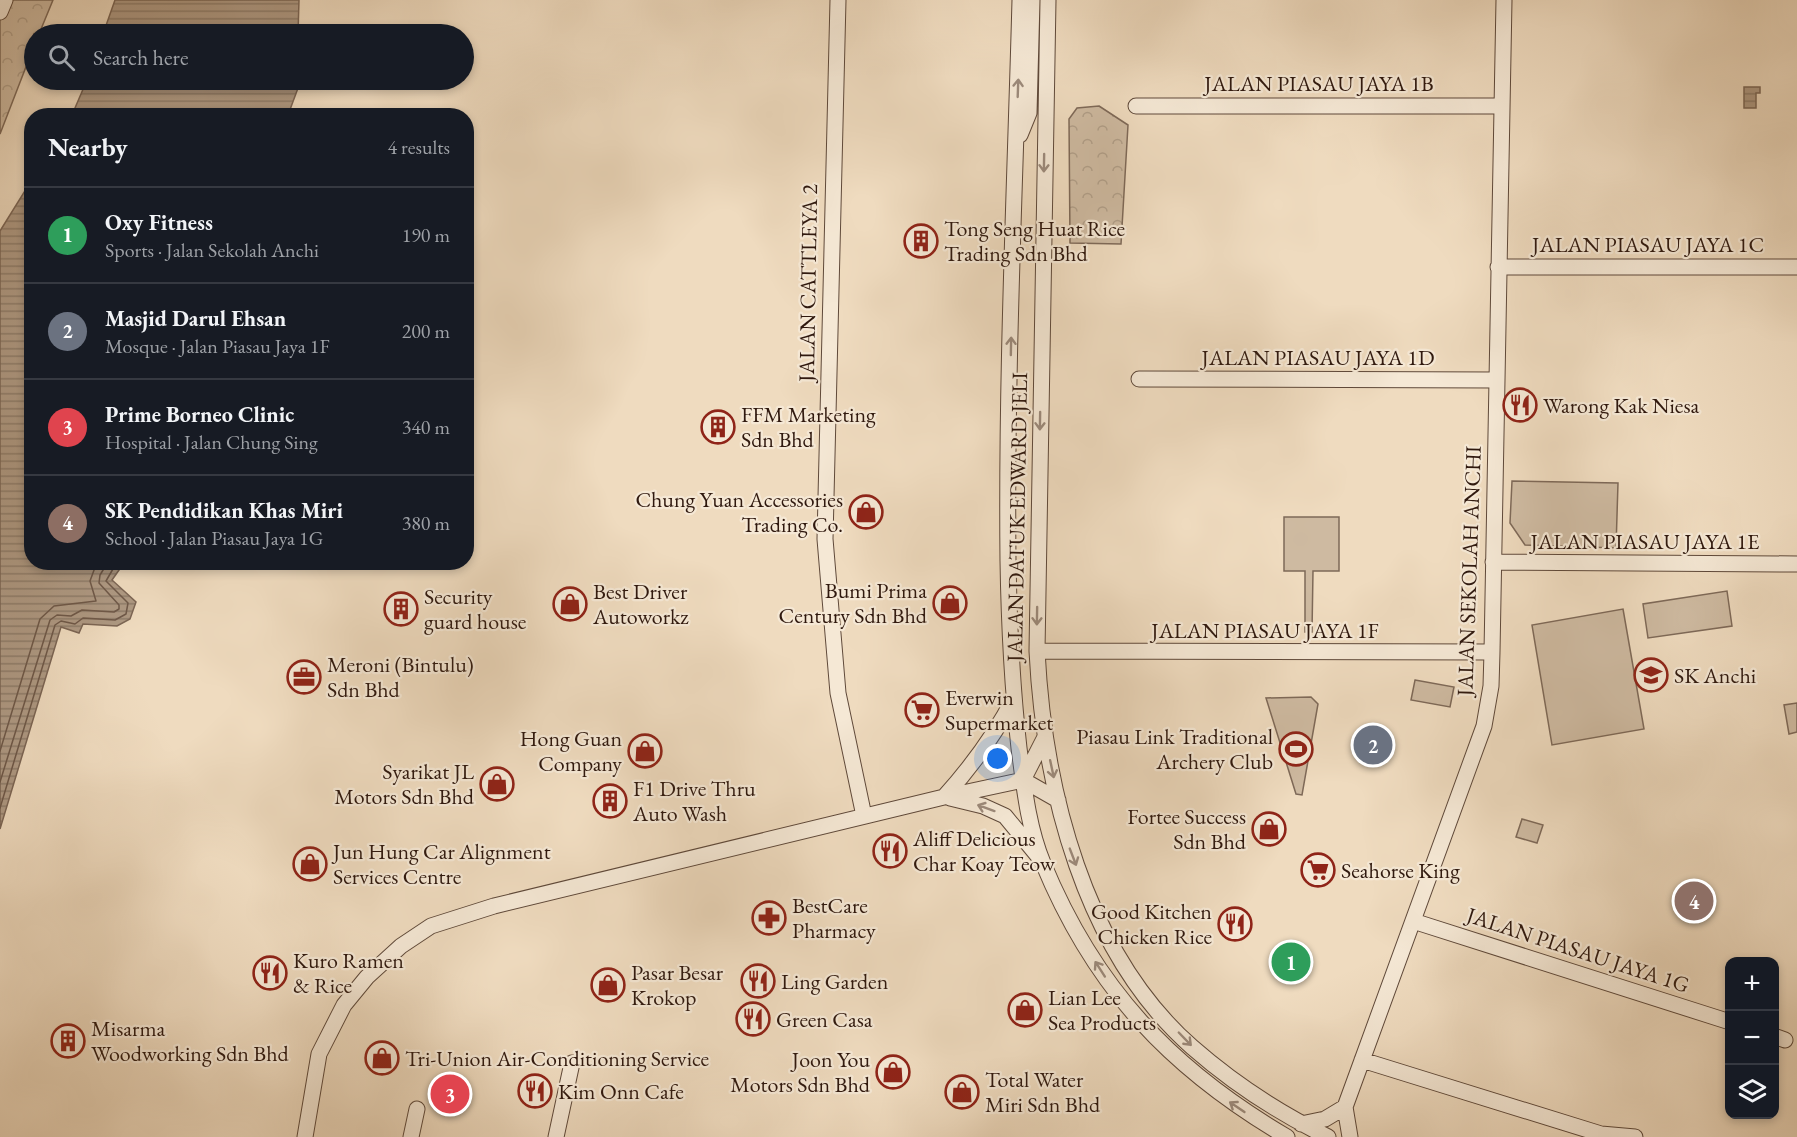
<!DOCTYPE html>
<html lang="en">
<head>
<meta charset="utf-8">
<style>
	body { margin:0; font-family:"EB Garamond",serif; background:#20242c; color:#f1f3f6 }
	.controls { position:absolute; right:18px; bottom:18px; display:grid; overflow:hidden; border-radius:12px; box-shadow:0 3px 9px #0003 }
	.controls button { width:54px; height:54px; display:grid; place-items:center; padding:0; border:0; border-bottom:2px solid #363941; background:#171b24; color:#f1f3f6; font:30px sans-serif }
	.you { position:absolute; left:998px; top:759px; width:21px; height:21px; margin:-15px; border:4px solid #fff; border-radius:50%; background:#1a73e8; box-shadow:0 0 0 9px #1a73e833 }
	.badge { display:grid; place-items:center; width:39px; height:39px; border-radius:50%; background:#1a73e8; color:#fff; font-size:20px; font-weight:700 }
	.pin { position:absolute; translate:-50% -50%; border:3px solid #fff; box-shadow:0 2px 6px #0006 }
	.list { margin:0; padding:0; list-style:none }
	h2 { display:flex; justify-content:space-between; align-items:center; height:78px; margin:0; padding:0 24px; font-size:26px }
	h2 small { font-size:20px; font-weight:400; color:#9ea1a6 }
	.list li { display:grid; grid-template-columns:39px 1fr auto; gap:18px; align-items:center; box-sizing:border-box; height:96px; padding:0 24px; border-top:2px solid #363941 }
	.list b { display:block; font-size:22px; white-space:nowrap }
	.list p { margin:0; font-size:20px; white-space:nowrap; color:#9ea1a6 }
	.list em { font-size:20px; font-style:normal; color:#9ea1a6 }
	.icon { flex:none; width:33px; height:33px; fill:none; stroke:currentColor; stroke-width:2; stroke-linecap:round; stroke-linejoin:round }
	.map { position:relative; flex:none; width:1797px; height:1137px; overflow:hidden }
	.search { position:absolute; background:#171b24; box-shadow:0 3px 9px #0003; left:24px; top:24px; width:450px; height:66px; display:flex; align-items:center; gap:15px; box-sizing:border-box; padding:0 21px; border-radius:33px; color:#9ea1a6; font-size:22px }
	.panel { position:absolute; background:#171b24; box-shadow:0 3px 9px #0003; left:24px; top:108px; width:450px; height:462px; border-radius:24px }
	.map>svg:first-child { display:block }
	.grass { fill:#cebaa1; stroke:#7e6958; stroke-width:1.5 }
	.park { fill:url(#park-crowns); stroke:#7e6958; stroke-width:1.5 }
	.water { fill:url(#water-rules); stroke:#7b6554; stroke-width:1.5 }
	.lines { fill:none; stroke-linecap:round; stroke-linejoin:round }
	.shore { stroke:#6e5848; stroke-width:1.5 }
	.minor-casing { stroke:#5f493a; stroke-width:17 }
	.minor { stroke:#f5e8d5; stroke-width:15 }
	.oneway { stroke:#9c8a7b }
	.labels { text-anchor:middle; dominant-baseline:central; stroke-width:4.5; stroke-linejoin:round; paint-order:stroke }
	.street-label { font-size:22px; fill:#2f180e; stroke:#f5e8d5 }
	.poi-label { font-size:22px; fill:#2f180e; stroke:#f5e8d5; text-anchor:start }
</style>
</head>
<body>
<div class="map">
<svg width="1797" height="1137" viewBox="0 0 1797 1137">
	<defs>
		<pattern id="park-crowns" width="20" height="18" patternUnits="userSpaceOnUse" patternTransform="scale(1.5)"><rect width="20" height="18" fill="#cebaa1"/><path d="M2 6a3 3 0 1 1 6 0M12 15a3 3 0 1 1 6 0" fill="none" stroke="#b19f89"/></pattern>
		<pattern id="water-rules" width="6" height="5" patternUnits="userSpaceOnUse" patternTransform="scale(1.5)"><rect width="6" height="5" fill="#ae9983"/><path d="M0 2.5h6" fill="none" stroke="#8e7c6a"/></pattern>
	</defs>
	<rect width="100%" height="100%" fill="#efdbbf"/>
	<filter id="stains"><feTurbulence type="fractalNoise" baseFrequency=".00333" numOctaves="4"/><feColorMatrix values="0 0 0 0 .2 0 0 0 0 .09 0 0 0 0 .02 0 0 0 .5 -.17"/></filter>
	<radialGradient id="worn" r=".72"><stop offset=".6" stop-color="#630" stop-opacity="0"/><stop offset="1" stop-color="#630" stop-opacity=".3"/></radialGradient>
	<path class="grass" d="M1512,481L1618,483L1616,548L1525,545L1510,523Z
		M1284,517H1339V571H1313L1312,632H1305V571H1284Z
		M1727,591L1732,626L1648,638L1643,604Z
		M1623,609L1644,729L1552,745L1532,625Z
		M1415,680L1454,687L1450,707L1411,700Z
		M1311,697L1318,704L1302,795L1296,794L1266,698Z
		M1797,703V732L1789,734L1784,705Z
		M1522,819L1543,825L1537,843L1516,837Z"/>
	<path class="park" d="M0,0H53L39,34H34V46L0,134Z
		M1099,106L1128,125L1121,244L1070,243L1069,119L1077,108Z"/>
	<path class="water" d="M115,0H299L298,34H103Z
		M87,80H301L288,115H72Z
		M1744,87H1760V93H1756V108H1744Z
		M31,181L32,562L124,563L112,580L136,602L130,619L117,626L83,624L79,633L61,627L0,829V231Z"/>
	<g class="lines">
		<path class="shore" d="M0,751L40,619L54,606L96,601L90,581L97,562
			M0,782L50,620L57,615L71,616L82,610L114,612L119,609V605L99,583L100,575L108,562
			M0,808L55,625L61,621L75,624L83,618L115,620L126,614L128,603L106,581L117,562"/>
		<defs>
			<path id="minor" d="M838,0L825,539L838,693L864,816
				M1020,0C1015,187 1006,374 1008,561C1009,624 1012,685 1019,748C1024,786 1028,827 1043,863C1095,989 1171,1069 1287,1137
				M1048,0L1037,651C1044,789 1084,952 1192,1047C1233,1083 1279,1113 1328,1137
				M0,12L5,0
				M1136,106H1502
				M1020,135L1029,113L1032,0
				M1498,267H1797
				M1139,379L1496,380
				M1493,562L1797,564
				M1037,651L1492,652
				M1023,780L1045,737
				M1023,780L1058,800
				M944,797C972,766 995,735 1014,698
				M950,798L983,806L1005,816L1038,856
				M1413,921L1730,1022
				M1774,1036L1785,1040
				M1362,1060L1601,1134L1635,1137
				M1345,1107L1350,1137
				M1301,1124L1325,1119L1345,1107L1484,726L1491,686L1492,652L1504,0
				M305,1137L319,1054L344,1005L367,977L401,946L431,926L494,906L944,797L1023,780
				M411,1137L417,1109
				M556,1137L572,1063"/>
		</defs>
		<use href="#minor" class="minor-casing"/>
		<use href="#minor" class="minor"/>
	</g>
	<defs><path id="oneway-shaft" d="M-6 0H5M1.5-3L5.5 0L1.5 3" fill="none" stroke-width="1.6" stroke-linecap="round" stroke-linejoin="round" transform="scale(1.5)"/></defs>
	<g class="oneway">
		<use href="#oneway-shaft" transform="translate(1018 88) rotate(-88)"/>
		<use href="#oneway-shaft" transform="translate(1044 163) rotate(91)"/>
		<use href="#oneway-shaft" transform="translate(1011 346) rotate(-89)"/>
		<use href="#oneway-shaft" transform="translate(1040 421) rotate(91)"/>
		<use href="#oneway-shaft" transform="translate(1037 616) rotate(91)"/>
		<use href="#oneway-shaft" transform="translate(1052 769) rotate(78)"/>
		<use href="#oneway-shaft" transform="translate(986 808) rotate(-160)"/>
		<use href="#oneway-shaft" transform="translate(1073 857) rotate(69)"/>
		<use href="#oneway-shaft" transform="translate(1100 969) rotate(-123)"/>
		<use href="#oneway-shaft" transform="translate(1185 1039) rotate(46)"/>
		<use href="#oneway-shaft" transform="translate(1237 1107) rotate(-146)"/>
	</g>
	<defs>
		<symbol id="building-ring" viewBox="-11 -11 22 22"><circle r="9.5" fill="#f5e8d5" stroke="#8f2418" stroke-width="1.5"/><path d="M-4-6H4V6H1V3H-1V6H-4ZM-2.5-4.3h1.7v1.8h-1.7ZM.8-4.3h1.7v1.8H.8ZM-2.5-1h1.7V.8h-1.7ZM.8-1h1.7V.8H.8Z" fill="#8f2418"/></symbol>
		<symbol id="restaurant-ring" viewBox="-11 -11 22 22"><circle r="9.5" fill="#f5e8d5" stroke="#8f2418" stroke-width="1.5"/><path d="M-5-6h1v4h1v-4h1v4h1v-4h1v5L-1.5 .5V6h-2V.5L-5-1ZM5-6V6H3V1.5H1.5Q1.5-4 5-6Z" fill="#8f2418"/></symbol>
		<symbol id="shop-ring" viewBox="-11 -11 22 22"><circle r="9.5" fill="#f5e8d5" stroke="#8f2418" stroke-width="1.5"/><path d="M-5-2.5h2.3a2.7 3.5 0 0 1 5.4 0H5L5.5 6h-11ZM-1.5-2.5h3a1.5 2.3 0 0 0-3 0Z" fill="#8f2418"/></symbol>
		<symbol id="school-ring" viewBox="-11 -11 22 22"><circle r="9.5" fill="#f5e8d5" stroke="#8f2418" stroke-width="1.5"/><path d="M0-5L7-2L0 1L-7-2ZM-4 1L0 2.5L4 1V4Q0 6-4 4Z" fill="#8f2418"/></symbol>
		<symbol id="office-ring" viewBox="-11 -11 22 22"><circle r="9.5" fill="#f5e8d5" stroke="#8f2418" stroke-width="1.5"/><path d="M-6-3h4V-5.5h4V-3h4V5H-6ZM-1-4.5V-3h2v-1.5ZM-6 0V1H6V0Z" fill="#8f2418"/></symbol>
		<symbol id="supermarket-ring" viewBox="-11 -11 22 22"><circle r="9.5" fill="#f5e8d5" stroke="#8f2418" stroke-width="1.5"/><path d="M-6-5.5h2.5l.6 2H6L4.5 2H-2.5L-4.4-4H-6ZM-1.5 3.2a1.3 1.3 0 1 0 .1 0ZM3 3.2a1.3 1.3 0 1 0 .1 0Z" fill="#8f2418"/></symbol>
		<symbol id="stadium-ring" viewBox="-11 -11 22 22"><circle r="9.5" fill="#f5e8d5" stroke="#8f2418" stroke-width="1.5"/><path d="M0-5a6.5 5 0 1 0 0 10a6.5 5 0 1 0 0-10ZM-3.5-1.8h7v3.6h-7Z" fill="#8f2418"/></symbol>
		<symbol id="pharmacy-ring" viewBox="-11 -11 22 22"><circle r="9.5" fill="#f5e8d5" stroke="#8f2418" stroke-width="1.5"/><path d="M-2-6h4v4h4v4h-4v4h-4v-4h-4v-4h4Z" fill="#8f2418"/></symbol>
	</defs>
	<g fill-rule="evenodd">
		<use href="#building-ring" x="902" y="222" width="38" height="38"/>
		<use href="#restaurant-ring" x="1501" y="386" width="38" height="38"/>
		<use href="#building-ring" x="699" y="408" width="38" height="38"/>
		<use href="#shop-ring" x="847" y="493" width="38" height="38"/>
		<use href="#shop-ring" x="931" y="584" width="38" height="38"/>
		<use href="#shop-ring" x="551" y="585" width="38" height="38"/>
		<use href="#building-ring" x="382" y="590" width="38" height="38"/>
		<use href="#school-ring" x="1632" y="656" width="38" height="38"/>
		<use href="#office-ring" x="285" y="658" width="38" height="38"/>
		<use href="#supermarket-ring" x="903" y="691" width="38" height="38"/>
		<use href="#stadium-ring" x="1277" y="730" width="38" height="38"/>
		<use href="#shop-ring" x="626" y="732" width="38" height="38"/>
		<use href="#shop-ring" x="478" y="765" width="38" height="38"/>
		<use href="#building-ring" x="591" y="782" width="38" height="38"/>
		<use href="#shop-ring" x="1250" y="810" width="38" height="38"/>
		<use href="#restaurant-ring" x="871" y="832" width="38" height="38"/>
		<use href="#shop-ring" x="291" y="845" width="38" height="38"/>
		<use href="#supermarket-ring" x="1299" y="851" width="38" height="38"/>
		<use href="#pharmacy-ring" x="750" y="899" width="38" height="38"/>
		<use href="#restaurant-ring" x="1216" y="905" width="38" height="38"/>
		<use href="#restaurant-ring" x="251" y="954" width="38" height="38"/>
		<use href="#restaurant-ring" x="739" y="962" width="38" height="38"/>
		<use href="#shop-ring" x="589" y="966" width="38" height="38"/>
		<use href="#shop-ring" x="1006" y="991" width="38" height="38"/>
		<use href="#restaurant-ring" x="734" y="1000" width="38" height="38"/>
		<use href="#building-ring" x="49" y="1022" width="38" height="38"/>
		<use href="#shop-ring" x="363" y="1039" width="38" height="38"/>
		<use href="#shop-ring" x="874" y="1053" width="38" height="38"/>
		<use href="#restaurant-ring" x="516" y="1072" width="38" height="38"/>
		<use href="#shop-ring" x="943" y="1073" width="38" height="38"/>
	</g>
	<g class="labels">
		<g class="street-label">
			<text x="1319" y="83">JALAN PIASAU JAYA 1B</text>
			<text x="1648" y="244">JALAN PIASAU JAYA 1C</text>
			<text transform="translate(808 283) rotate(-89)">JALAN CATTLEYA 2</text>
			<text x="1318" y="357">JALAN PIASAU JAYA 1D</text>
			<text transform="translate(1017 517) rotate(-89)">JALAN DATUK EDWARD JELI</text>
			<text x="1645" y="541">JALAN PIASAU JAYA 1E</text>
			<text transform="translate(1469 571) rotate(-88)">JALAN SEKOLAH ANCHI</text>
			<text x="1265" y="630">JALAN PIASAU JAYA 1F</text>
			<text transform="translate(1578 950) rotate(18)">JALAN PIASAU JAYA 1G</text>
		</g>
		<g class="poi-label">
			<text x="944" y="228">Tong Seng Huat Rice<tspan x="944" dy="25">Trading Sdn Bhd</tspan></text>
			<text x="1543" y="405">Warong Kak Niesa</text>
			<text x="741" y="414">FFM Marketing<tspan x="741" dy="25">Sdn Bhd</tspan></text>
			<text x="843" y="499" text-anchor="end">Chung Yuan Accessories<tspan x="843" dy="25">Trading Co.</tspan></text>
			<text x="927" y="590" text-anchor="end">Bumi Prima<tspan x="927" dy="25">Century Sdn Bhd</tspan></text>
			<text x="593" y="591">Best Driver<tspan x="593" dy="25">Autoworkz</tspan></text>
			<text x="424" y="596">Security<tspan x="424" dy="25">guard house</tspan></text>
			<text x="327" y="664">Meroni (Bintulu)<tspan x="327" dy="25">Sdn Bhd</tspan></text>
			<text x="1674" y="675">SK Anchi</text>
			<text x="945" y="697">Everwin<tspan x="945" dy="25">Supermarket</tspan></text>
			<text x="1273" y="736" text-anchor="end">Piasau Link Traditional<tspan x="1273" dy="25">Archery Club</tspan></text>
			<text x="622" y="738" text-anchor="end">Hong Guan<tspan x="622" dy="25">Company</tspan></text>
			<text x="474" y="771" text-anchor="end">Syarikat JL<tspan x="474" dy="25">Motors Sdn Bhd</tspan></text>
			<text x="633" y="788">F1 Drive Thru<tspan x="633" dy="25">Auto Wash</tspan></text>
			<text x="1246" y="816" text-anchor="end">Fortee Success<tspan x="1246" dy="25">Sdn Bhd</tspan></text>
			<text x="913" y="838">Aliff Delicious<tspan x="913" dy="25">Char Koay Teow</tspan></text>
			<text x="333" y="851">Jun Hung Car Alignment<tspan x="333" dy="25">Services Centre</tspan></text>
			<text x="1341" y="870">Seahorse King</text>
			<text x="792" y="905">BestCare<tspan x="792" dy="25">Pharmacy</tspan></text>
			<text x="1212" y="911" text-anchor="end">Good Kitchen<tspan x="1212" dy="25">Chicken Rice</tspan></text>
			<text x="293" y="960">Kuro Ramen<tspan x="293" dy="25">&amp; Rice</tspan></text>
			<text x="631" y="972">Pasar Besar<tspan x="631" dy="25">Krokop</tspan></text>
			<text x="781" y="981">Ling Garden</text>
			<text x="1048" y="997">Lian Lee<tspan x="1048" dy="25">Sea Products</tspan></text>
			<text x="776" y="1019">Green Casa</text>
			<text x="91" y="1028">Misarma<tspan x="91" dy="25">Woodworking Sdn Bhd</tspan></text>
			<text x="405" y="1058">Tri-Union Air-Conditioning Service</text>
			<text x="870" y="1059" text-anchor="end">Joon You<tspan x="870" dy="25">Motors Sdn Bhd</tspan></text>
			<text x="985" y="1079">Total Water<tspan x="985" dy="25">Miri Sdn Bhd</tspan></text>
			<text x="558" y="1091">Kim Onn Cafe</text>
		</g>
	</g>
	<rect width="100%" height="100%" filter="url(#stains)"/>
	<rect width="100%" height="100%" fill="url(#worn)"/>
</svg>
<div class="controls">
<button>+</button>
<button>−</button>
<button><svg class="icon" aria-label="layers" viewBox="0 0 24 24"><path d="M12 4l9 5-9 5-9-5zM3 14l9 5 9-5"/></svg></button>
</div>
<div class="you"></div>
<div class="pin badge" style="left:1291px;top:962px;background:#2e9e5b">1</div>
<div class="pin badge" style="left:1373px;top:745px;background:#6b7280">2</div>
<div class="pin badge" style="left:450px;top:1094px;background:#e0444e">3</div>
<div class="pin badge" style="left:1694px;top:901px;background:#8d6e63">4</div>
<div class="search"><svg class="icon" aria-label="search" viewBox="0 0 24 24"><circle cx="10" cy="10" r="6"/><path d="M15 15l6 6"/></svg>Search here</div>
<section class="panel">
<h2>Nearby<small>4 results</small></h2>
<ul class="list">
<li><span class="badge" style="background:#2e9e5b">1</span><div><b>Oxy Fitness</b><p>Sports · Jalan Sekolah Anchi</p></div><em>190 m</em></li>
<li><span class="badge" style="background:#6b7280">2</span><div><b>Masjid Darul Ehsan</b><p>Mosque · Jalan Piasau Jaya 1F</p></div><em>200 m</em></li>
<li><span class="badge" style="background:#e0444e">3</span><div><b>Prime Borneo Clinic</b><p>Hospital · Jalan Chung Sing</p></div><em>340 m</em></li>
<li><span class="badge" style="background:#8d6e63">4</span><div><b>SK Pendidikan Khas Miri</b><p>School · Jalan Piasau Jaya 1G</p></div><em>380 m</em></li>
</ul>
</section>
</div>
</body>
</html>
